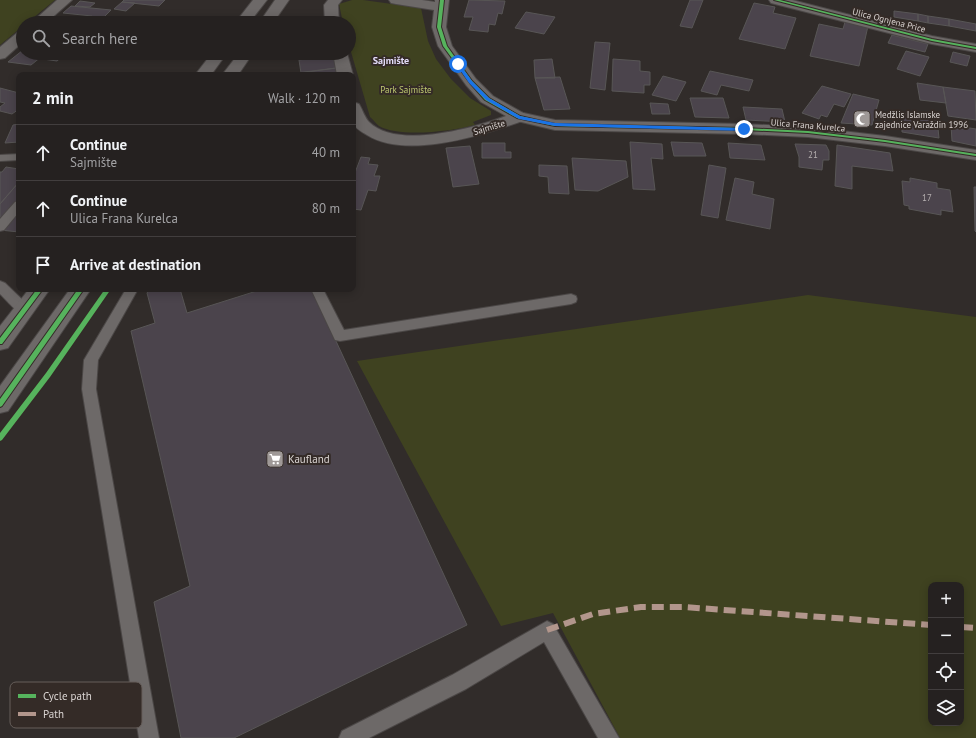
<!DOCTYPE html>
<html lang="en">
<head>
<meta charset="utf-8">
<style>
	body { margin:0; font-family:"PT Sans",sans-serif; background:#2d2929; color:#f1f3f6 }
	.controls { position:absolute; right:12px; bottom:12px; display:grid; overflow:hidden; border-radius:8px; box-shadow:0 2px 10px #0003 }
	.controls button { width:36px; height:36px; display:grid; place-items:center; padding:0; border:0; border-bottom:1px solid #423e3e; background:#252120; color:#f1f3f6; font:20px sans-serif }
	.stop { position:absolute; width:12px; height:12px; margin:-9px; border:3px solid #1a73e8; border-radius:50%; background:#fff }
	.stop.end { background:#1a73e8; border-color:#fff; box-shadow:0 1px 4px #0008 }
	.list { margin:0; padding:0; list-style:none }
	h2 { display:flex; justify-content:space-between; align-items:center; height:52px; margin:0; padding:0 16px; font-size:17px }
	h2 small { font-size:13px; font-weight:400; color:#a3a3a5 }
	.list li { display:grid; grid-template-columns:26px 1fr auto; gap:12px; align-items:center; box-sizing:border-box; height:56px; padding:0 16px; border-top:1px solid #423e3e }
	.list b { display:block; font-size:15px; white-space:nowrap }
	.list p { margin:0; font-size:13px; white-space:nowrap; color:#a3a3a5 }
	.list em { font-size:13px; font-style:normal; color:#a3a3a5 }
	.icon { flex:none; width:22px; height:22px; fill:none; stroke:currentColor; stroke-width:2; stroke-linecap:round; stroke-linejoin:round }
	.map { position:relative; flex:none; width:976px; height:738px; overflow:hidden }
	.search { position:absolute; background:#252120; box-shadow:0 2px 10px #0003; left:16px; top:16px; width:340px; height:44px; display:flex; align-items:center; gap:10px; box-sizing:border-box; padding:0 14px; border-radius:22px; color:#a3a3a5; font-size:15px }
	.panel { position:absolute; background:#252120; box-shadow:0 2px 10px #0003; left:16px; top:72px; width:340px; height:220px; border-radius:8px }
	.map>svg:first-child { display:block }
	.green { fill:#3f4220; fill-rule:evenodd }
	.building { fill:#4b444c; stroke:#585656 }
	.lines { fill:none; stroke-linecap:round; stroke-linejoin:round }
	.service-casing { stroke:#4b4746; stroke-width:2 }
	.minor-casing { stroke:#4b4746; stroke-width:2 }
	.tertiary-casing { stroke:#4b4746; stroke-width:2 }
	.secondary-casing { stroke:#4b4746; stroke-width:2 }
	.service { fill:#6d6968; fill-rule:evenodd }
	.minor { fill:#6d6968; fill-rule:evenodd }
	.tertiary { fill:#6d6968; fill-rule:evenodd }
	.secondary { fill:#6d6968; fill-rule:evenodd }
	.quiet { stroke:#b2968c; stroke-width:6; stroke-dasharray:12 6; stroke-linecap:butt }
	.cycleway-casing { stroke:#342b27; stroke-width:2 }
	.cycleway { fill:#56b35d; fill-rule:evenodd }
	.route { fill:#1a73e8 }
	.labels { text-anchor:middle; dominant-baseline:central; stroke-width:4; stroke-linejoin:round; paint-order:stroke }
	.far-street-label { font-size:9px; fill:#dad4d2; stroke:#342b27 }
	.far-park-label { font-size:9px; fill:#bec870; stroke:#342b27 }
	.far-poi-label { font-size:9px; fill:#dad4d2; stroke:#342b27; text-anchor:start }
	.number-label { font-size:9px; fill:#b6b0b0 }
	.far-neighbourhood-label { font-size:10px; font-weight:bold; fill:#e4ddfa; stroke:#342b27 }
	.poi-label { font-size:11px; fill:#dad4d2; stroke:#342b27; text-anchor:start }
	.key { fill:#342b27; stroke:#665e5a; stroke-width:1 }
	.key-label { font-size:11px; fill:#dad4d2 }
</style>
</head>
<body>
<div class="map">
<svg width="976" height="738" viewBox="0 0 976 738">
	<rect width="100%" height="100%" fill="#312c2a"/>
	<path class="green" d="M0,0H55L27,23H23V26L0,45Z
		M352,0H363L421,8L428,41L436,59L451,79L470,98L491,111V115L473,122L475,125C453,131 400,138 379,126C376,124 373,119 370,117L349,45V23H343L339,4Z
		M808,295L976,317V738H620L553,613L501,626L357,361ZM931,585H961V723H931Z"/>
	<path class="building" d="M124,0H165L159,6L122,2Z
		M469,0L505,1L502,14L498,13L495,25L489,24L488,32L469,30L473,17H464Z
		M690,0H703L692,28L680,26Z
		M80,1L95,3L90,7L75,6Z
		M122,2L135,3L126,11L114,9Z
		M754,3L775,7L773,13L796,18L785,49L739,39Z
		M71,6L111,10L98,23H85L92,16L63,13Z
		M894,11L918,14V21L894,17Z
		M526,12L555,17L544,34L515,28Z
		M918,14L928,16V23L918,21Z
		M928,16L949,19V26L928,23Z
		M949,19L976,24V31L949,26Z
		M845,22L868,26L859,66L810,56L819,24L843,29Z
		M892,35L928,44L925,52L888,43Z
		M595,42L610,43L605,90L590,88Z
		M23,50V53H46L31,65L8,62Z
		M906,51L929,57L920,76L897,69Z
		M953,52L970,56L967,66L950,62Z
		M50,53L64,55L57,61L43,59Z
		M333,55L336,68L301,73L299,60Z
		M552,59L555,78H535L534,60Z
		M613,59L640,61V71L650,72V85H644V93L612,91Z
		M336,68L338,75H296V73Z
		M710,71L753,80L749,91L721,85L717,95L701,91Z
		M663,76L686,82L676,101L652,95Z
		M560,77L570,109L544,110L535,78Z
		M917,83L943,87L946,103L920,100Z
		M822,86L851,94L844,107L834,104L827,117L821,115L819,119L802,113Z
		M943,87L975,91L976,120L948,116Z
		M0,88L19,93V109L12,114L0,111V107L5,103L0,102Z
		M853,94L879,100L872,125L841,123Z
		M690,98H723L729,118L695,117Z
		M650,103L668,104L670,114H652Z
		M743,107L782,109L785,122L746,120Z
		M902,113L937,119L939,138L902,132Z
		M19,124V142L5,143L13,125Z
		M951,125L976,129V146L952,141Z
		M630,142L662,144L663,159L651,158L655,190L633,189Z
		M671,142L702,143L706,156H674Z
		M482,143H505V152H511V158H482Z
		M728,143L761,145L765,160L730,158Z
		M795,144L826,145L829,151V160H823L822,170L799,167V157Z
		M837,145L890,153L893,171L852,166V189L835,186Z
		M470,146L479,184L453,187L446,148Z
		M361,157L370,158L368,164L378,165L374,176H380L376,191L368,190L361,210L353,209V178Z
		M572,158L626,161L628,177L598,191L575,190Z
		M539,165L567,166L569,194L549,193L548,177L539,176Z
		M709,165L726,168L718,218L701,215Z
		M6,167L19,169V182L0,204V172H2Z
		M735,178L754,182L752,194L774,199L770,229L726,220Z
		M910,178L937,183V188L950,190L953,212L941,210V215L909,209V206L904,205L902,181L910,182Z
		M19,182V232L0,230V204Z
		M974,187H976V232L975,231Z
		M150,289H180L187,313L263,289H312L467,625L234,738H181L154,602L190,586L131,331L155,323L147,293Z"/>
	<g class="lines">
		<defs>
			<path id="service" d="M19,154V160L0,161V155Z
				M19,201V212L4,230L0,231V219L15,202Z
				M0,281L5,283L30,307L32,310L30,313C18,317 8,301 0,294Z
				M126,289H138L98,360L96,389L159,738H139L82,389L84,360Z
				M311,289H323L344,330L571,294L576,296L577,299L576,302L571,304L340,341L335,340Z
				M547,621L553,624L619,738H598L544,642L466,689L369,738H339L342,731L452,675Z"/>
			<path id="minor" d="M57,0H72L46,23H31Z
				M328,0H342L338,5L339,23H325L324,5Z
				M389,0H422L435,2V0H449L446,27L452,46L476,79L493,96L525,114L527,117L525,120C484,135 407,160 367,135C362,132 356,129 354,124C351,118 353,109 353,102L359,104C362,109 365,118 369,122C397,150 474,128 506,116L481,102L466,85L438,46L432,27L434,10L396,4L391,3Z
				M769,0H792L932,36L976,44V52L932,44L771,3Z
				M23,31V42L5,58L0,59V47L18,32Z
				M333,53H347L353,75H337Z"/>
			<path id="tertiary" d="M519,112L555,120L744,124L808,127L885,136L976,150V160L885,146L808,137L744,134L555,130L513,120L511,117L513,114Z"/>
			<path id="secondary" d="M253,0H267L249,23H235Z
				M275,0H289L273,23H259Z
				M212,53H227L211,75H195Z
				M239,53H253L238,75H222Z
				M29,289H50L8,348L0,350V326Z
				M70,289H91L8,411L0,413V386Z"/>
		</defs>
		<use href="#service" class="service-casing"/>
		<use href="#minor" class="minor-casing"/>
		<use href="#tertiary" class="tertiary-casing"/>
		<use href="#secondary" class="secondary-casing"/>
		<use href="#service" class="service"/>
		<use href="#minor" class="minor"/>
		<use href="#tertiary" class="tertiary"/>
		<use href="#secondary" class="secondary"/>
		<path class="quiet" d="M961,627L976,628
			M547,630L593,614L641,607H684L931,625"/>
		<defs>
			<path id="cycleway" d="M440,0H444L441,27L447,46L472,81L489,98L520,116L555,124L744,128L808,131L885,140L976,154V156L885,142L808,133L744,130L555,126L517,118L485,100L470,83L443,46L437,27Z
				M774,0H780L932,39L976,47V49L932,41Z
				M37,289H43L2,344H0V338Z
				M78,289H84L2,406L0,407V399Z
				M105,289H111L50,377L2,440L0,441V433L46,373Z"/>
		</defs>
		<use href="#cycleway" class="cycleway-casing"/>
		<use href="#cycleway" class="cycleway"/>
	</g>
	<path class="route" d="M458,62L472,81L489,98L520,116L555,123L744,128L746,129L744,131L555,126L519,119L486,100L469,83L456,64Z"/>
	<defs>
		<symbol id="mosque-square" viewBox="-11 -11 22 22"><rect x="-9" y="-9" width="18" height="18" rx="4" fill="#9f9997" stroke="#342b27"/><path d="M3.5-4.9A6 6 0 1 0 3.5 4.9A5 5 0 1 1 3.5-4.9Z" fill="#fff"/></symbol>
		<symbol id="supermarket-square" viewBox="-11 -11 22 22"><rect x="-9" y="-9" width="18" height="18" rx="4" fill="#9f9997" stroke="#342b27"/><path d="M-6-5.5h2.5l.6 2H6L4.5 2H-2.5L-4.4-4H-6ZM-1.5 3.2a1.3 1.3 0 1 0 .1 0ZM3 3.2a1.3 1.3 0 1 0 .1 0Z" fill="#fff"/></symbol>
	</defs>
	<g fill-rule="evenodd">
		<use href="#mosque-square" x="852" y="109" width="20" height="20"/>
		<use href="#supermarket-square" x="265" y="449" width="20" height="20"/>
	</g>
	<g class="labels">
		<g class="far-street-label">
			<text transform="translate(889 20) rotate(14)">Ulica Ognjena Price</text>
			<text transform="translate(808 125) rotate(5)">Ulica Frana Kurelca</text>
			<text transform="translate(489 127) rotate(-17)">Sajmište</text>
		</g>
		<g class="far-park-label">
			<text x="406" y="89">Park Sajmište</text>
		</g>
		<g class="far-poi-label">
			<text x="875" y="114">Medžlis Islamske<tspan x="875" dy="10">zajednice Varaždin 1996</tspan></text>
		</g>
		<g class="number-label">
			<text x="813" y="154">21</text>
			<text x="927" y="197">17</text>
		</g>
		<g class="far-neighbourhood-label">
			<text x="391" y="60">Sajmište</text>
		</g>
		<g class="poi-label">
			<text x="288" y="459">Kaufland</text>
		</g>
	</g>
	<rect x="10" y="682" width="132" height="46" rx="6" class="key"/>
	<rect x="18" y="694" width="18" height="4" fill="#56b35d"/>
	<rect x="18" y="712" width="18" height="4" fill="#b2968c"/>
	<g class="key-label">
		<text x="43" y="700">Cycle path</text>
		<text x="43" y="718">Path</text>
	</g>
</svg>
<div class="controls">
<button>+</button>
<button>−</button>
<button><svg class="icon" aria-label="locate" viewBox="0 0 24 24"><circle cx="12" cy="12" r="6"/><path d="M12 2v4M12 18v4M2 12h4M18 12h4"/></svg></button>
<button><svg class="icon" aria-label="layers" viewBox="0 0 24 24"><path d="M12 4l9 5-9 5-9-5zM3 14l9 5 9-5"/></svg></button>
</div>
<div class="stop" style="left:458px;top:64px"></div>
<div class="stop end" style="left:744px;top:129px"></div>
<div class="search"><svg class="icon" aria-label="search" viewBox="0 0 24 24"><circle cx="10" cy="10" r="6"/><path d="M15 15l6 6"/></svg>Search here</div>
<section class="panel">
<h2>2 min<small>Walk · 120 m</small></h2>
<ul class="list">
<li><svg class="icon" aria-label="ahead" viewBox="0 0 24 24"><path d="M12 20V5M6 11l6-6 6 6"/></svg><div><b>Continue</b><p>Sajmište</p></div><em>40 m</em></li>
<li><svg class="icon" aria-label="ahead" viewBox="0 0 24 24"><path d="M12 20V5M6 11l6-6 6 6"/></svg><div><b>Continue</b><p>Ulica Frana Kurelca</p></div><em>80 m</em></li>
<li><svg class="icon" aria-label="arrive" viewBox="0 0 24 24"><path d="M6 21V4h12l-3 4 3 4H6"/></svg><div><b>Arrive at destination</b></div></li>
</ul>
</section>
</div>
</body>
</html>
